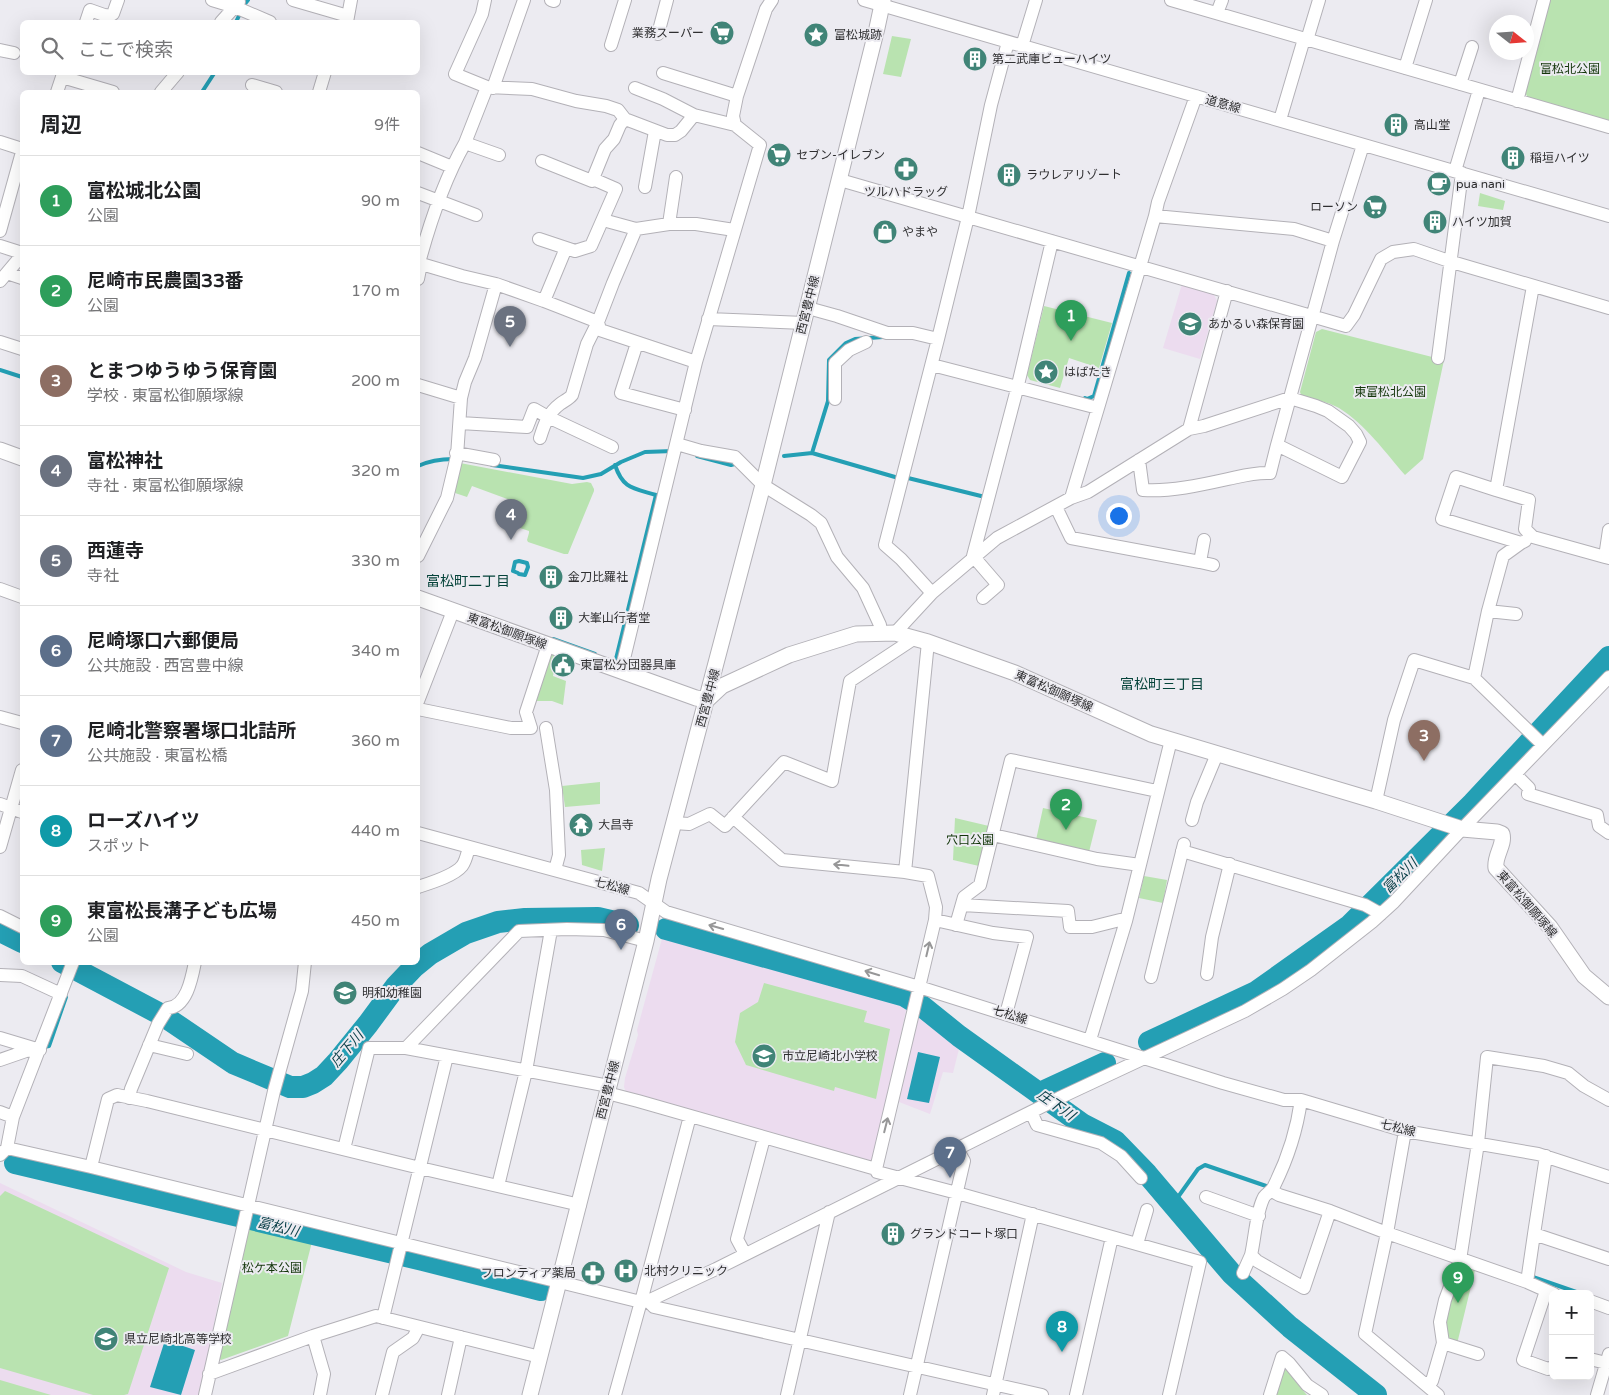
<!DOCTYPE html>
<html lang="ja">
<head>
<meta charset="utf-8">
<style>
	body { margin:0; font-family:"Varela Round","Noto Sans JP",sans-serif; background:#f6f6f6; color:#202124 }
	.controls { position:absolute; right:15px; bottom:15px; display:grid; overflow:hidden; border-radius:8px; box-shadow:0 5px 20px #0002 }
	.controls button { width:45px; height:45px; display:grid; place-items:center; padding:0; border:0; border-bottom:1px solid #e0e0e0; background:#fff; color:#202124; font:25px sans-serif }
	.compass { position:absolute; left:1489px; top:15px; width:45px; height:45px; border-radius:50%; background:#fff; box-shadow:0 5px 20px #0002; rotate:107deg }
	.you { position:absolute; left:1118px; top:515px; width:18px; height:18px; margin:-12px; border:4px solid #fff; border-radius:50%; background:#1a73e8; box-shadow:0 0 0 8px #1a73e833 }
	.badge { display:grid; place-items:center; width:32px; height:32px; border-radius:50%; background:#111827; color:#fff; font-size:16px; font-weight:700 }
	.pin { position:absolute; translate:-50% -41px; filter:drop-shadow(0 1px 2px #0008) }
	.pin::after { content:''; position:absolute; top:26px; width:18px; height:15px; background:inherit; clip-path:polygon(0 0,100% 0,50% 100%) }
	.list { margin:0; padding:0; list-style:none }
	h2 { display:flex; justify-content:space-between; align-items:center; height:65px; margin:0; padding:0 20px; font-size:21px }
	h2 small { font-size:16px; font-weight:400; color:#757577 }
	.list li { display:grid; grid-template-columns:32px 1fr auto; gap:15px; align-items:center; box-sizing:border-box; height:90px; padding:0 20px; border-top:1px solid #e0e0e0 }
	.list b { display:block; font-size:19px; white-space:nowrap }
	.list p { margin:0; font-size:16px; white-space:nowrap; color:#757577 }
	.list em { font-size:16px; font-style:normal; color:#757577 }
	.icon { flex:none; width:28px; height:28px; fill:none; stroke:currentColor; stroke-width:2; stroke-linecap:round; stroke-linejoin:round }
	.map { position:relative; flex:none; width:1609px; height:1395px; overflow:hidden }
	.search { position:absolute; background:#fff; box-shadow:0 5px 20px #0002; left:20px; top:20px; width:400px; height:55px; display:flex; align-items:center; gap:12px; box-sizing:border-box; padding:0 18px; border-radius:8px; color:#757577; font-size:19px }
	.panel { position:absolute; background:#fff; box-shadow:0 5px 20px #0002; left:20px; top:90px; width:400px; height:875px; border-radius:8px }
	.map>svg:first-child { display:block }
	.education { fill:#ecdcef }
	.green { fill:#b9e3b0 }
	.water { fill:#249fb4 }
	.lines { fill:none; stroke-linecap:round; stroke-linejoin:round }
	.stream { stroke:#249fb4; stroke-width:4 }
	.river { stroke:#249fb4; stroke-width:22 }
	.minor-casing { stroke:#b3b1b7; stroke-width:14 }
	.major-casing { stroke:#b3b1b7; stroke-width:17 }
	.minor { stroke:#fff; stroke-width:12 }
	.major { stroke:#fff; stroke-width:15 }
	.oneway { stroke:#979798 }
	.labels { text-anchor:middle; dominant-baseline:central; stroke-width:4; stroke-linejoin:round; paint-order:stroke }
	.poi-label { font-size:12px; fill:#2f2f31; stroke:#ecebf1; text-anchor:start }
	.park-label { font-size:12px; fill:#123509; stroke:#ecebf1 }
	.street-label { font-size:12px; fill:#2f2f31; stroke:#ecebf1 }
	.neighbourhood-label { font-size:14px; fill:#05433a; stroke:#ecebf1 }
	.water-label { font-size:14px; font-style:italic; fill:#093e47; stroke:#ecebf1 }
</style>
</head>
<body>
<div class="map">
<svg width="1609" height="1395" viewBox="0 0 1609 1395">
	<rect width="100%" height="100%" fill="#ecebf1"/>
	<path class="education" d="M1182,284L1213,293L1217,301L1200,359L1163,348Z
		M663,935L683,938L903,1007L906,1010L875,1158L869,1162L626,1092L624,1087L625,1078L638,1035L637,1030Z
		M918,1017L960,1045L953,1073L943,1072L930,1114L899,1102Z
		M0,1183L186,1272L222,1283L200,1395H0Z"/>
	<path class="green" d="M1548,0H1609V121L1529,99L1524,91Z
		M892,36L911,39L901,77L883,74Z
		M1480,193L1505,201L1503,210L1478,206Z
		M1044,306L1112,323L1099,368L1069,358L1060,388L1030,380L1027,375Z
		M1322,329L1444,360L1423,459L1405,475C1385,452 1365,424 1339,408C1328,402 1315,399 1302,397L1300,392L1316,332Z
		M460,463L572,484L587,482L591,483L594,489V491L568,554H564L528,542L527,540L529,533V531L508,524L514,502L513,501L472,486L467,497L452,492Z
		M551,653L557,655L553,676L566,681L563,705L552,701H535Z
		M600,782V804L565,807L562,786Z
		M1043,808L1097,820L1089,852L1036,840Z
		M955,818L989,826L979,866L953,860Z
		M605,848L602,871L582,865L581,850Z
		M1144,876L1167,880L1163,903L1139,898Z
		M764,983L867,1011L864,1022L890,1029L876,1099L835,1087L834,1091L746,1065L735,1042L740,1013L758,1002Z
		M5,1191L169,1268L128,1394L124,1395H93L0,1368V1196Z
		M252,1224L313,1238L288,1336L221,1360L218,1358L248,1227Z
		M1468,1268L1475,1270L1457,1344L1446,1338C1444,1311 1452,1294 1464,1270Z
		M1284,1367L1306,1394L1307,1395H1276Z
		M0,1380L51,1395H0Z"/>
	<path class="water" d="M918,1052L940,1057L929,1103L907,1099Z
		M165,1340L195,1350L181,1395L150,1387Z"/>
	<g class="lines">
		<path class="stream" d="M236,22L244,5L248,0
			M202,92L215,72
			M0,370L22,377
			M1085,398L1087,399L1094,396L1129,273
			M812,453L895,477
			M697,456L731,465L738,463
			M784,456L812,453L828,401L829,360L846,343L855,339L883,337
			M492,465L583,478L601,474L621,462L645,452L673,451
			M615,465C623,489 633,488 656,495L616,659
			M418,466C429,461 440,459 453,459
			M908,478L985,497
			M518,573L513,571L515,562L519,561L527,563L528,567L525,575L519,574
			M553,639L595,654
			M44,1047L49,1046L66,997
			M1173,1204L1198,1169L1205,1165L1269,1187
			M1530,1276L1582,1294"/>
		<path class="river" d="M666,929L905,996L923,1007L959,1036L1082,1124L1115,1141L1147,1174L1232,1274L1290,1327L1376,1395
			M0,931L22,942
			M62,962L162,1015L233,1063L290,1087H303L313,1083L324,1076L338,1061L368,1024L396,986L414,967L430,954L466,933L498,922L525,919L598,918L628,925
			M1149,1042L1256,992L1349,926L1473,803L1609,657
			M1040,1093L1105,1063
			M15,1163L423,1260L541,1290"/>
		<defs>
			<path id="minor" d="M212,0L235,7L270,22
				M293,0L348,16
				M485,0L482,14L455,74L487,87L465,143L499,155
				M551,0L554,1
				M864,0L1609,216
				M1171,0L1609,127
				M1217,13L1222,0
				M86,22L90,10L107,16L113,14L118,0
				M221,22L239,2
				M347,22L351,0
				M658,34L667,0
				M1307,40L1319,0
				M611,45L625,0
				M1022,46L1036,0
				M0,50L14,53
				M1405,68L1426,0
				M663,73L737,96
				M1460,84L1472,47
				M252,85L276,92
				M487,87L532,89L576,101L606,106L618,110L625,119L667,135H675L681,131L694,115
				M493,88L524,0
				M635,88L663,99L694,115L735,125
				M57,92L62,77L113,92
				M161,92L178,72
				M319,92L325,72
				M1517,101L1544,0
				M1280,120L1304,39
				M0,142L22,149
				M418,153L452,167
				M542,161L592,181L605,149L614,139L620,125L625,119
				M1455,171L1479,90
				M840,180L968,217L991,105L1008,42
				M645,187L655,131
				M418,193L476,215
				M1155,216L1294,229L1333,241L1277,445L1342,477L1360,442L1356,434L1349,426L1328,411L1316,406L1290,398L1204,426L1189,429
				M603,220L636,229L669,224H696L734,230
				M669,224L676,177
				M0,231L22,152
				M539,239L575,251L591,246L616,189L593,179
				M1333,241L1363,145
				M0,246L22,253
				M418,263L462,276L496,284L544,301L598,322L600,330L696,362
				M419,263C430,222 444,180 465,143
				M7,273L22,278
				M418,279L421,264
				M0,281L22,255
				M1533,286L1496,490L1529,500L1525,529L1533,537L1605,557
				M544,301L566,248
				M808,308L837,316L887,333H913L938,339L968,217L1346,326L1354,315L1381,259L1393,252L1414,249L1452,262L1609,308
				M708,319L804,323
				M0,342L22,349
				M637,343L621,393L685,410
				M1438,358L1462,173
				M932,365L1098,408L1155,216L1158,202L1196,96
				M418,385L461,398
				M835,399V363L849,350L866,342
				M460,423L527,427L534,409L548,417L612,447
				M540,438C544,425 548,413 560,404C564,401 569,399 572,395L587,344L598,322L613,283L636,229
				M677,444L701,451L735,457L763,485L811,515L821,523L837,557L863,588L880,625V633
				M456,453L494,460
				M1139,460L1143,490C1169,492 1201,485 1228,479C1242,476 1255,472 1270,473L1277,445
				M1496,490L1456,477L1442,519L1521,543L1525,541
				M1071,498L1098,408
				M1056,507L1071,538L1200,562
				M1609,530L1605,557L1609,558
				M1204,540L1200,562L1213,565
				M1521,543L1503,556L1488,611L1474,678L1543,745
				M418,556L447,498L457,456L461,398L465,382L475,358L496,284
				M0,589L22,597
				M932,593L901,559L885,545L938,339
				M983,598L998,585L973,556L1017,389L1052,241
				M1488,611L1516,614
				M895,633L932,593L997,538L1071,498L1088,492L1189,429L1227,291
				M621,671L696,362L760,145L735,125L733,116L737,96L766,9L772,0
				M418,701L453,611
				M418,709L511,728H531L526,712L548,645
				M0,717L22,723
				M546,728L556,790L559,855L555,870
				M1515,774L1529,788L1528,794L1597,815L1599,826L1609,833
				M1376,801L1394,720L1414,660L1474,678
				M0,804L22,812
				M733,817L782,860L905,872L928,876L936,907L935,920L876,1169L877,1172L957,1193L1200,1262L1169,1395
				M1192,820L1197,802L1217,754
				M674,823L689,824L710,814L725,826L784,762L832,781L850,681L915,638
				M418,833L639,893L666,912L919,987L1223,1083L1284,1100H1301L1405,1131L1538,1154L1609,1177
				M993,835L1097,859L1140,865
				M0,847L22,770
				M1182,851L1365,905L1381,914
				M905,872L928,642
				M418,887C430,883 454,876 462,866C466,861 467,854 469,847
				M962,905L1068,911L1070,927H1092L1120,920L1126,921
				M0,916L22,927
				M935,920L993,933L1027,937L1006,1014
				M956,925L964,897L980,885L1011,760L1157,791
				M1207,974L1212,937L1230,864
				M0,975L22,976L61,994
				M1151,977L1184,844
				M0,1038L40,1050
				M1090,1040L1126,921L1171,740
				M149,1045L187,1054
				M406,1048L609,1086
				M0,1060L26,1051L35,1050
				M607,1093L638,1101L876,1169
				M129,1098L131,1089L158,1024L168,1008C187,1007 192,977 195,962
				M0,1112L13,1117
				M1031,1112L1037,1125L1101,1143L1121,1156L1141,1178
				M1405,1131L1387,1233L1365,1334L1438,1395
				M7,1148L91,1167L641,1302L648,1301L716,1269L1059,1098L1245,1011L1283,989L1311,970L1372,922L1394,902L1462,829L1609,677
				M344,1149L369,1048H406L519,931L567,929L604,930L646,941
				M0,1155L7,1148L13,1117L73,962
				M91,1167L108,1099L117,1095L147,1101L420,1168L580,1205
				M498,1186L526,1071L551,930
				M1272,1191L1279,1195L1330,1211L1387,1233L1527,1282L1554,1294
				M1206,1197L1259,1216
				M1534,1234L1546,1156
				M1137,1244L1147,1210
				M745,1254L737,1239L764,1138
				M1251,1255C1255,1238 1256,1212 1264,1197C1267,1193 1272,1191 1274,1186C1287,1160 1297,1129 1301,1100
				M1243,1273L1251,1255L1257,1261L1304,1288L1330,1211
				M1527,1282L1534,1234L1609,1259
				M1546,1291L1523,1360L1548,1369L1553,1367
				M648,1301L654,1307L1042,1395
				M1590,1301L1609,1308
				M383,1318L447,1056
				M313,1336L324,1374L320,1395
				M1443,1343L1478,1354
				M1590,1359L1606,1363
				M209,1374L313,1336L376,1316L540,1357
				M1426,1384L1432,1381L1443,1343L1440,1322L1445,1300L1460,1260L1478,1143L1487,1057L1544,1066L1568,1073L1584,1086L1609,1100
				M205,1395L274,1091L302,991L305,962
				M382,1395L393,1352L413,1338L419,1327
				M448,1395L461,1337
				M615,1395L643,1294L690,1116
				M787,1395L829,1212
				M910,1395L964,1161L957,1149
				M993,1395L1033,1214
				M1076,1395L1112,1237
				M1270,1395L1282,1357L1289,1363L1307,1385L1322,1395
				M1597,1395L1609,1354"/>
			<path id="major" d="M0,450L22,458
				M418,598L696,698L707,700L722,686L789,655L856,634L895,633L928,642L1015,673L1151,734L1376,801L1462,829L1497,832L1502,834C1505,845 1494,856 1496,868L1550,927L1584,976L1609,997
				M530,1395L646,941L659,879L763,485L877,28L883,0"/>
		</defs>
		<use href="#minor" class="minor-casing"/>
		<use href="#major" class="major-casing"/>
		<use href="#minor" class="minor"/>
		<use href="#major" class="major"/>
	</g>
	<defs><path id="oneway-shaft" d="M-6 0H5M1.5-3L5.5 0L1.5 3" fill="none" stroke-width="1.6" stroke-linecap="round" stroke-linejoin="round" transform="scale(1.25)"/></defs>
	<g class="oneway">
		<use href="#oneway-shaft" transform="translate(841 865) rotate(-174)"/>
		<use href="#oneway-shaft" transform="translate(716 927) rotate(-164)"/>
		<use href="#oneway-shaft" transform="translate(928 949) rotate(-77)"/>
		<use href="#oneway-shaft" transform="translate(872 973) rotate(-163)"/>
		<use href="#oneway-shaft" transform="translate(886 1125) rotate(-76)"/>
	</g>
	<defs>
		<symbol id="supermarket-disc" viewBox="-11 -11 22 22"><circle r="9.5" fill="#408477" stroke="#ecebf1"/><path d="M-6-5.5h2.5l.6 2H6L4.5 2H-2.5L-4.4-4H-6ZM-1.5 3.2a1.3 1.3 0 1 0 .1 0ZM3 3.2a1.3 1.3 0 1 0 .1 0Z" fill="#fff"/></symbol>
		<symbol id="sight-disc" viewBox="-11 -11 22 22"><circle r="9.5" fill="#408477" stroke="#ecebf1"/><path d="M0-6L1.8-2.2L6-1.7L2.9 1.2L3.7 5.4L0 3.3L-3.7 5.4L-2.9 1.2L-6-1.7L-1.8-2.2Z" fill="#fff"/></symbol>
		<symbol id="building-disc" viewBox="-11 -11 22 22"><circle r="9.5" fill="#408477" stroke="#ecebf1"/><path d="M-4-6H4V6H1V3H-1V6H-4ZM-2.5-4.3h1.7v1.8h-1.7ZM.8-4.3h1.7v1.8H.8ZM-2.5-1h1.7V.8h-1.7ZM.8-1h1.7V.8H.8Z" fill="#fff"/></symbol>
		<symbol id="pharmacy-disc" viewBox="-11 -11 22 22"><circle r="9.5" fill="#408477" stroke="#ecebf1"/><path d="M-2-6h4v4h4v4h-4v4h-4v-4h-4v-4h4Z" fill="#fff"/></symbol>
		<symbol id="cafe-disc" viewBox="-11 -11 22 22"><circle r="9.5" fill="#408477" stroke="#ecebf1"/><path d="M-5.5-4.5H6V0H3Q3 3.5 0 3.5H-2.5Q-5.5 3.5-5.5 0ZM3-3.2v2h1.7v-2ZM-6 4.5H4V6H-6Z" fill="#fff"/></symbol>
		<symbol id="shop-disc" viewBox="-11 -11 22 22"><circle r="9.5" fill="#408477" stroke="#ecebf1"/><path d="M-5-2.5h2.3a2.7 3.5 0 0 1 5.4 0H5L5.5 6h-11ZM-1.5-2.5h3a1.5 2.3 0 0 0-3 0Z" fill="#fff"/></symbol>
		<symbol id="school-disc" viewBox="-11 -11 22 22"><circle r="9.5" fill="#408477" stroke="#ecebf1"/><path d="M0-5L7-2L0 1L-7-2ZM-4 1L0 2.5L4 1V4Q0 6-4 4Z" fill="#fff"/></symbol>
		<symbol id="civic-disc" viewBox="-11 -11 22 22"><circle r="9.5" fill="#408477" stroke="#ecebf1"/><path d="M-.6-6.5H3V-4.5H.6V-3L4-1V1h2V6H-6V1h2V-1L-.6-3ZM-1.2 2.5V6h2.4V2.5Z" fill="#fff"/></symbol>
		<symbol id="temple-disc" viewBox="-11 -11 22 22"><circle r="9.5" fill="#408477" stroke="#ecebf1"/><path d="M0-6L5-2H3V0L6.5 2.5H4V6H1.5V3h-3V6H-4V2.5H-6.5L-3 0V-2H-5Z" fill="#fff"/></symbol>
		<symbol id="hospital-disc" viewBox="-11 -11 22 22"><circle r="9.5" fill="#408477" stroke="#ecebf1"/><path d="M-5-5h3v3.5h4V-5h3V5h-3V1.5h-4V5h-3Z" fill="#fff"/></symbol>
	</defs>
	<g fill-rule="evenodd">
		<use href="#supermarket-disc" x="708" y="19" width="28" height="28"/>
		<use href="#sight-disc" x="802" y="21" width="28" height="28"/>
		<use href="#building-disc" x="961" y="45" width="28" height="28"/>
		<use href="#building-disc" x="1382" y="111" width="28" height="28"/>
		<use href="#supermarket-disc" x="765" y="141" width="28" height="28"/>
		<use href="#building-disc" x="1499" y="144" width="28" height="28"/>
		<use href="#pharmacy-disc" x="892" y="155" width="28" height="28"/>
		<use href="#building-disc" x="995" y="161" width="28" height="28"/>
		<use href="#cafe-disc" x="1425" y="170" width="28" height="28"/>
		<use href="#supermarket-disc" x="1361" y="193" width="28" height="28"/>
		<use href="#building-disc" x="1421" y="208" width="28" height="28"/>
		<use href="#shop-disc" x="871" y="218" width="28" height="28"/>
		<use href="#school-disc" x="1176" y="310" width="28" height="28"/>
		<use href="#sight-disc" x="1032" y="358" width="28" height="28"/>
		<use href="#building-disc" x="537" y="563" width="28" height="28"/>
		<use href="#building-disc" x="547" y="604" width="28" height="28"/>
		<use href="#civic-disc" x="549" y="651" width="28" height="28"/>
		<use href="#temple-disc" x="567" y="811" width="28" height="28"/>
		<use href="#school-disc" x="331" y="979" width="28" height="28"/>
		<use href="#school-disc" x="750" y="1042" width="28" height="28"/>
		<use href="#building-disc" x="879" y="1220" width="28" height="28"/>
		<use href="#hospital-disc" x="612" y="1257" width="28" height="28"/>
		<use href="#pharmacy-disc" x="579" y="1259" width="28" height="28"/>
		<use href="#school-disc" x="92" y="1325" width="28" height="28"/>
	</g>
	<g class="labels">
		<g class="poi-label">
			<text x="704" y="33" text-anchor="end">業務スーパー</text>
			<text x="834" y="35">富松城跡</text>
			<text x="992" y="59">第二武庫ビューハイツ</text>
			<text x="1414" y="125">高山堂</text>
			<text x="796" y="155">セブン-イレブン</text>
			<text x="1530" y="158">稲垣ハイツ</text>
			<text x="1026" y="175">ラウレアリゾート</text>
			<text x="1456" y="184">pua nani</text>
			<text x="906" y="192" text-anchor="middle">ツルハドラッグ</text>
			<text x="1358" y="207" text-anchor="end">ローソン</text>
			<text x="1452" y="222">ハイツ加賀</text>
			<text x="902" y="232">やまや</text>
			<text x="1208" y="324">あかるい森保育園</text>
			<text x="1064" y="372">はばたき</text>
			<text x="568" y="577">金刀比羅社</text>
			<text x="578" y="618">大峯山行者堂</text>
			<text x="580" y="665">東富松分団器具庫</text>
			<text x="598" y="825">大昌寺</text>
			<text x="362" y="993">明和幼稚園</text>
			<text x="782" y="1056">市立尼崎北小学校</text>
			<text x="910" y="1234">グランドコート塚口</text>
			<text x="644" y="1271">北村クリニック</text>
			<text x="576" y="1273" text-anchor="end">フロンティア薬局</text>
			<text x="124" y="1339">県立尼崎北高等学校</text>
		</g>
		<g class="park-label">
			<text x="1570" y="69">富松北公園</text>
			<text x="1390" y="392">東富松北公園</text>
			<text x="970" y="840">穴口公園</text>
			<text x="272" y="1268">松ケ本公園</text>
		</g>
		<g class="street-label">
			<text transform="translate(1223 104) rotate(16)">道意線</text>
			<text transform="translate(808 305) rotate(-76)">西宮豊中線</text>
			<text transform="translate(507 631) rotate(20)">東富松御願塚線</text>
			<text transform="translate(1054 691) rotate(24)">東富松御願塚線</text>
			<text transform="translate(708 698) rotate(-75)">西宮豊中線</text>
			<text transform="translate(612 886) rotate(15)">七松線</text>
			<text transform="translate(1527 904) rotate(49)">東富松御願塚線</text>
			<text transform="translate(1010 1015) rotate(17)">七松線</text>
			<text transform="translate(608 1090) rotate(-76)">西宮豊中線</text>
			<text transform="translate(1398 1128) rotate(14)">七松線</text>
		</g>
		<g class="neighbourhood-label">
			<text x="468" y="581">富松町二丁目</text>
			<text x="1162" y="684">富松町三丁目</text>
		</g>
		<g class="water-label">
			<text transform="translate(1400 876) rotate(-45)">富松川</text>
			<text transform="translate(347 1049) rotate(-50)">庄下川</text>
			<text transform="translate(1056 1105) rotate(35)">庄下川</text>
			<text transform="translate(278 1227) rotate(14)">富松川</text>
		</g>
	</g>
</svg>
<div class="controls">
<button>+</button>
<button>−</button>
</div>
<svg class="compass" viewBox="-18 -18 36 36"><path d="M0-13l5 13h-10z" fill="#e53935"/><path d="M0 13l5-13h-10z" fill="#757577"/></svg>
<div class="you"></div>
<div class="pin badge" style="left:1071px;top:341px;background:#2e9e5b">1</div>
<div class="pin badge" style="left:1066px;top:830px;background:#2e9e5b">2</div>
<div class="pin badge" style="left:1424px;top:761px;background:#8d6e63">3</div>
<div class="pin badge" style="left:511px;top:540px;background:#6b7280">4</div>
<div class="pin badge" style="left:510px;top:347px;background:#6b7280">5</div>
<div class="pin badge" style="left:621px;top:950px;background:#5c6f8a">6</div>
<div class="pin badge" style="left:950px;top:1178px;background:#5c6f8a">7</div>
<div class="pin badge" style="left:1062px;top:1352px;background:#0f9aa8">8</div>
<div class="pin badge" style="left:1458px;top:1303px;background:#2e9e5b">9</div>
<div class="search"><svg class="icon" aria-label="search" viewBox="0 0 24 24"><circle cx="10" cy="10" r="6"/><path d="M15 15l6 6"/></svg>ここで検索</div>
<section class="panel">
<h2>周辺<small>9件</small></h2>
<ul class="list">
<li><span class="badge" style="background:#2e9e5b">1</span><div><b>富松城北公園</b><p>公園</p></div><em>90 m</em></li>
<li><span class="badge" style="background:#2e9e5b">2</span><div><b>尼崎市民農園33番</b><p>公園</p></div><em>170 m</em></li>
<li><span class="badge" style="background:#8d6e63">3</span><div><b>とまつゆうゆう保育園</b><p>学校 · 東富松御願塚線</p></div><em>200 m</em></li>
<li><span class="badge" style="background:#6b7280">4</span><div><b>富松神社</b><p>寺社 · 東富松御願塚線</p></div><em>320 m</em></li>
<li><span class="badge" style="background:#6b7280">5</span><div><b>西蓮寺</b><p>寺社</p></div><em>330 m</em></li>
<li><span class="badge" style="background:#5c6f8a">6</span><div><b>尼崎塚口六郵便局</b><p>公共施設 · 西宮豊中線</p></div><em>340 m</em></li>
<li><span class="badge" style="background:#5c6f8a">7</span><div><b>尼崎北警察署塚口北詰所</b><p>公共施設 · 東富松橋</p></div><em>360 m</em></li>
<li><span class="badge" style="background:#0f9aa8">8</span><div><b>ローズハイツ</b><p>スポット</p></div><em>440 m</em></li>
<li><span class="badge" style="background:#2e9e5b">9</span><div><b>東富松長溝子ども広場</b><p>公園</p></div><em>450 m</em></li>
</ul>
</section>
</div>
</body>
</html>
